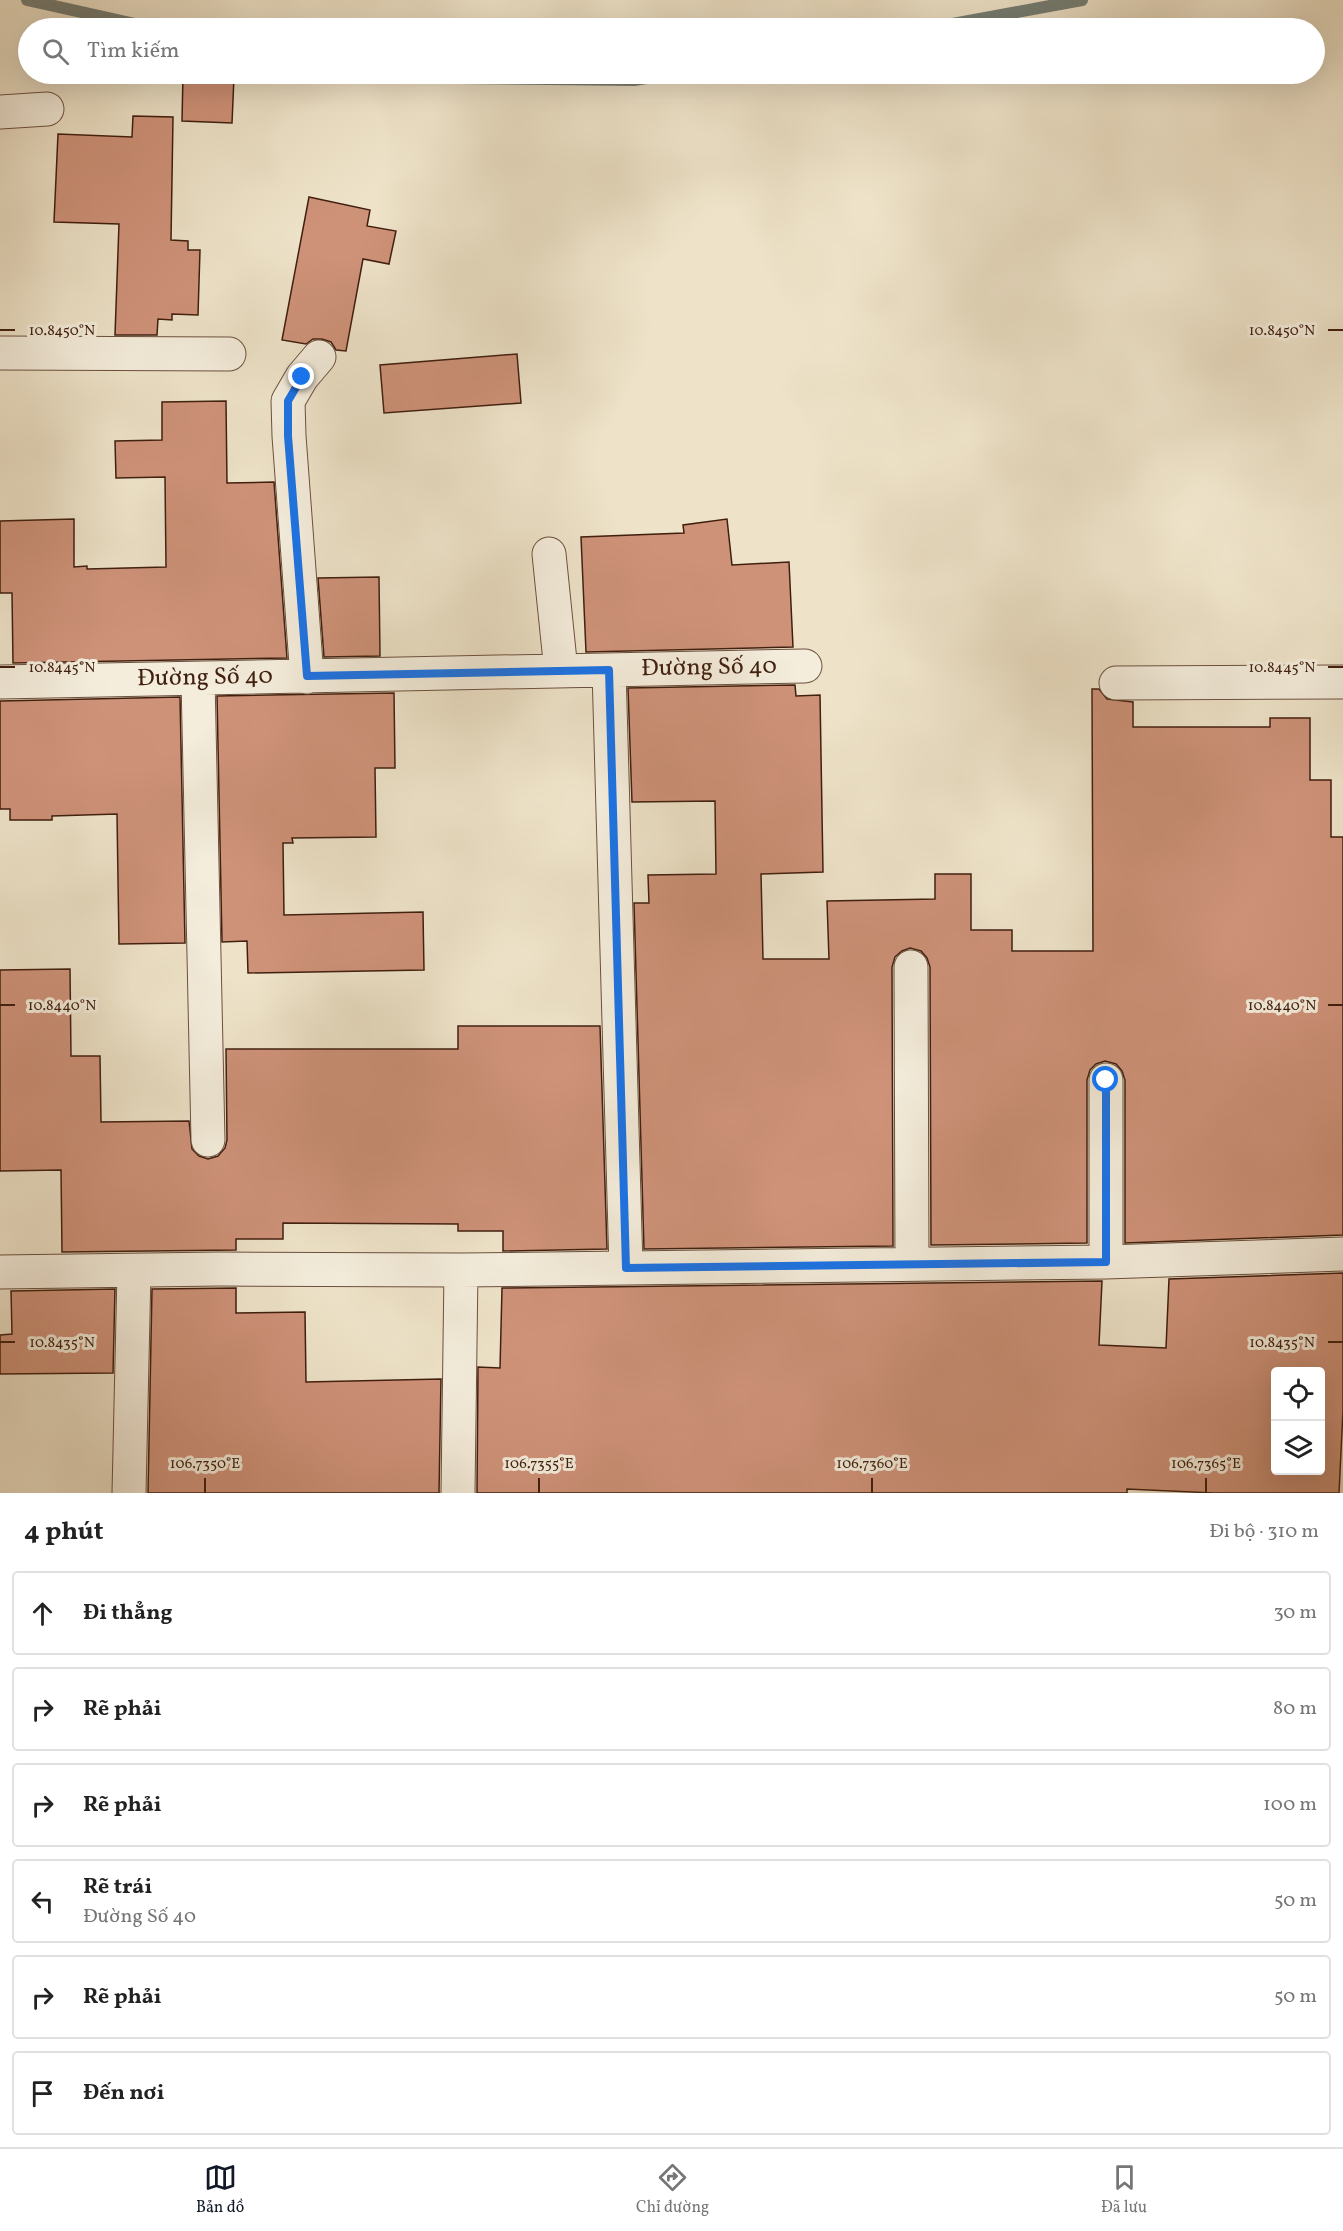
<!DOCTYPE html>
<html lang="vi">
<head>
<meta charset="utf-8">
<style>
	body { margin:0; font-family:Vollkorn,serif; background:#f2f2f2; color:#222 }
	.controls { position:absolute; right:18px; bottom:18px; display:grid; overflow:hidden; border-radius:6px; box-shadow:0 6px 24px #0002 }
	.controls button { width:54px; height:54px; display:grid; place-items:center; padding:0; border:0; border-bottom:2px solid #e0e0e0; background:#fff; color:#222; font:30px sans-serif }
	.stop { position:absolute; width:18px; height:18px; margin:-14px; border:4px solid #1a73e8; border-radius:50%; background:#fff }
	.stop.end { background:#1a73e8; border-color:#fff; box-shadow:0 2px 6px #0008 }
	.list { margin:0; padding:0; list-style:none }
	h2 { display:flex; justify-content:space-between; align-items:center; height:78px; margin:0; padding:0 24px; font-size:26px }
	h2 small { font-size:20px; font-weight:400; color:#767676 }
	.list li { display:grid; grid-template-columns:39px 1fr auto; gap:18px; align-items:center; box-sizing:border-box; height:84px; margin:0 12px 12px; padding:0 12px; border:2px solid #e0e0e0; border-radius:6px }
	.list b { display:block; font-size:22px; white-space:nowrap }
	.list p { margin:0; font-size:20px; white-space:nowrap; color:#767676 }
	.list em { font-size:20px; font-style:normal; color:#767676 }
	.icon { flex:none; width:33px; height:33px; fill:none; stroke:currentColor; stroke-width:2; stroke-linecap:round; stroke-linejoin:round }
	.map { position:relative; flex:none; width:1343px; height:1493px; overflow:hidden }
	.search { position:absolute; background:#fff; box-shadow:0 6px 24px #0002; left:18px; right:18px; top:18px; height:66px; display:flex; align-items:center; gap:15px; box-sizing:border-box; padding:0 21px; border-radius:33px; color:#767676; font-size:22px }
	.sheet { height:654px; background:#fff }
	nav { display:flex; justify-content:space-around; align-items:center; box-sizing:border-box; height:84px; border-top:2px solid #e0e0e0; background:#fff; font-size:16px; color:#767676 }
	nav a { display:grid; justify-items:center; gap:3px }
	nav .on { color:#111827 }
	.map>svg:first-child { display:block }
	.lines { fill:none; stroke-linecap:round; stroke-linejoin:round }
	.stream { stroke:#757e75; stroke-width:12 }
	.building { fill:#ce9279; stroke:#401f0f; stroke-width:1.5; fill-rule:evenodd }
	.minor-casing { stroke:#6c503e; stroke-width:35 }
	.minor { stroke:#f4eddc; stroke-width:33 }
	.route { stroke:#1a73e8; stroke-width:8 }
	.ticks { fill:none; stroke:#401f0f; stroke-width:2 }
	.labels { text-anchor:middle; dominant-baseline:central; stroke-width:6; stroke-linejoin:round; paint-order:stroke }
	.street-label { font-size:24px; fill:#401f0f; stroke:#f4eddc }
	.ticks-label { font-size:15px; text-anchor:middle; fill:#401f0f; stroke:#f4eddc; stroke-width:6; stroke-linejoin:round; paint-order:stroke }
</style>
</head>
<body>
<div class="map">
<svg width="1343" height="1493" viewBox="0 0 1343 1493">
	<rect width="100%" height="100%" fill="#eee3c9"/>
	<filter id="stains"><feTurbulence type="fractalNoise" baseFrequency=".00333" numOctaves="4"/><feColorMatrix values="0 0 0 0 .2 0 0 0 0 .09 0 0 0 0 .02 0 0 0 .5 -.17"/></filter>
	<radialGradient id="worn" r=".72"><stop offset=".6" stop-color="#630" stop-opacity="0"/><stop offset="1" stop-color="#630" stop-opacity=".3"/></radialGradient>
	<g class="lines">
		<path class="stream" d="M27,0L153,28
			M931,28L1082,0
			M351,74L365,77L634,80L672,74"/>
	</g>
	<path class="building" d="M183,75L234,77L232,123L182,121Z
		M133,116L173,117L171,240L188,241V250H200L198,315L172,314V320L158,319L157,335H115L119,224L54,222L58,134L132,137Z
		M309,197L370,210L367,226L396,231L389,264L363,259L346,351L336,350L331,342L322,339H313L306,344L282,340Z
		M517,354L521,403L384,413L380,365Z
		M226,401L227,483L274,482L287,658L13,663L12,593H0V521L74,519V567L87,566V569L166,567L165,477L116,478L115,441L162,440V402Z
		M727,519L732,565L789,562L793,647L586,652L581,537L684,533L683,525Z
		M379,577L380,656L324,657L318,578Z
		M795,685L796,696L820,695L823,872L761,874L763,959H829L827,901L935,899V874H971V930H1012V951H1093L1092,689H1099L1107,699L1133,702V727H1270V718H1310V780H1331V837H1343V1235L1125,1243V1080L1122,1071L1116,1064L1105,1061L1096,1064L1090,1070L1087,1080V1243L931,1245L930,967L927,958L921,951L910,948L902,951L895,957L892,967L893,1246L644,1249L634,903H649L648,875L716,874L715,801L632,802L628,688Z
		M394,693L395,768H375L376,837L292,838L293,843H283L284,915L423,912L424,970L248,973L247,941L222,942L217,696Z
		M180,697L185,943L119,944L117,814L52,816V820H10V809H0V701Z
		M70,969L71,1056H100L101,1122L189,1121L192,1149L199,1156L208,1159L218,1156L225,1148L227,1140L226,1049H458V1026H600L607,1249L503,1251V1231H458V1224L283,1223V1239H236V1250L62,1252L61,1170L0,1171V970Z
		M1343,1273V1411L1339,1493H1214L1127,1489V1493H477L478,1367L500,1368L502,1288L1102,1281L1099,1345L1166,1348L1169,1279ZM1275,1371H1320V1470H1275Z
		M236,1288V1313L305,1312L306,1382L441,1379L439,1493H148L152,1289Z
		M115,1289L113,1373L0,1374V1335L12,1334L11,1291Z"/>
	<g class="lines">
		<defs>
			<path id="minor" d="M0,112L47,109
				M0,353L229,354
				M549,554L561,671
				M609,670L626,1268
				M307,677L289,436L288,401L302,377L319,357
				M198,679L208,1140
				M0,682L805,666
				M1116,683L1343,682
				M911,967L912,1264
				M1106,1080V1262
				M0,1272L220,1269L461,1270L1106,1262L1343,1254
				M129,1493L134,1272
				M458,1493L461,1270"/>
		</defs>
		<use href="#minor" class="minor-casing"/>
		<use href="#minor" class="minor"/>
	</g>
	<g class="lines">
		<path class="route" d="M302,377L288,401V436L307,676L609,670L626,1268L1106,1262V1080"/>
	</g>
	<path class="ticks" d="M0,330H15M1328,330H1343M0,667H15M1328,667H1343M0,1005H15M1328,1005H1343M0,1342H15M1328,1342H1343M205,1478V1493M539,1478V1493M872,1478V1493M1206,1478V1493"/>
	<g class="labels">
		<g class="street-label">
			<text transform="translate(709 668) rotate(-1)">Đường Số 40</text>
			<text transform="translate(205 678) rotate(-1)">Đường Số 40</text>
		</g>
	</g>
	<g class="ticks-label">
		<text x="62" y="335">10.8450°N</text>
		<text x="1282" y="335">10.8450°N</text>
		<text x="62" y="672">10.8445°N</text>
		<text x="1282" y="672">10.8445°N</text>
		<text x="62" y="1010">10.8440°N</text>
		<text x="1282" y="1010">10.8440°N</text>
		<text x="62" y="1347">10.8435°N</text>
		<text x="1282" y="1347">10.8435°N</text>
		<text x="205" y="1468">106.7350°E</text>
		<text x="539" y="1468">106.7355°E</text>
		<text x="872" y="1468">106.7360°E</text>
		<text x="1206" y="1468">106.7365°E</text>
	</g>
	<rect width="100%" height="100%" filter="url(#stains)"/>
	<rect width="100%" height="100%" fill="url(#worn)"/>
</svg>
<div class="controls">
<button><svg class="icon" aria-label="locate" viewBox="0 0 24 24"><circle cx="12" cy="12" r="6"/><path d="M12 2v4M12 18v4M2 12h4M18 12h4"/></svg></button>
<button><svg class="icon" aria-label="layers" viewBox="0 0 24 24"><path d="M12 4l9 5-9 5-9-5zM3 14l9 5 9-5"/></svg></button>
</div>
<div class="stop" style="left:1106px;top:1080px"></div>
<div class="stop end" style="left:302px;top:377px"></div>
<div class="search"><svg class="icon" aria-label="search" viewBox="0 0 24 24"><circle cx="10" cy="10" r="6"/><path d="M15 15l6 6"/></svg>Tìm kiếm</div>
</div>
<section class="sheet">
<h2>4 phút<small>Đi bộ · 310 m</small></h2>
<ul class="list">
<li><svg class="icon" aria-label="ahead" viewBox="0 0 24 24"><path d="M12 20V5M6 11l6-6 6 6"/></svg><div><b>Đi thẳng</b></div><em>30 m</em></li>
<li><svg class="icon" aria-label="right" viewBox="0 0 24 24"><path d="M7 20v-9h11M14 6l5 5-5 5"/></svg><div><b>Rẽ phải</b></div><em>80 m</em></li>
<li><svg class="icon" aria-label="right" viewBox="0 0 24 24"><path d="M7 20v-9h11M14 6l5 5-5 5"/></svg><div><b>Rẽ phải</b></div><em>100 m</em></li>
<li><svg class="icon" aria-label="left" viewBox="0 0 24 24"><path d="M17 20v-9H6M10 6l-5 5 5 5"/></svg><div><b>Rẽ trái</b><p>Đường Số 40</p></div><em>50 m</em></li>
<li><svg class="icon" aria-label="right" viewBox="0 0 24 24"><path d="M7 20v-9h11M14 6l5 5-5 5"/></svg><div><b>Rẽ phải</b></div><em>50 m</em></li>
<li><svg class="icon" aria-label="arrive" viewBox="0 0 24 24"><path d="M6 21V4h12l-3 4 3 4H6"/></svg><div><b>Đến nơi</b></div></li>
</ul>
</section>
<nav>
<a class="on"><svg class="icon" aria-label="map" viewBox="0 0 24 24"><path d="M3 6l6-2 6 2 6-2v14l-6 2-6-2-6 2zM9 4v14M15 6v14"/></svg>Bản đồ</a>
<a><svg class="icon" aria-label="directions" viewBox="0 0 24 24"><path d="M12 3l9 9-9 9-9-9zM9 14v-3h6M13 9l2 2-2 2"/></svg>Chỉ đường</a>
<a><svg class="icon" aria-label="saved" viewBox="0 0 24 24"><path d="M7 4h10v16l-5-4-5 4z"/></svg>Đã lưu</a>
</nav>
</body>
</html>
